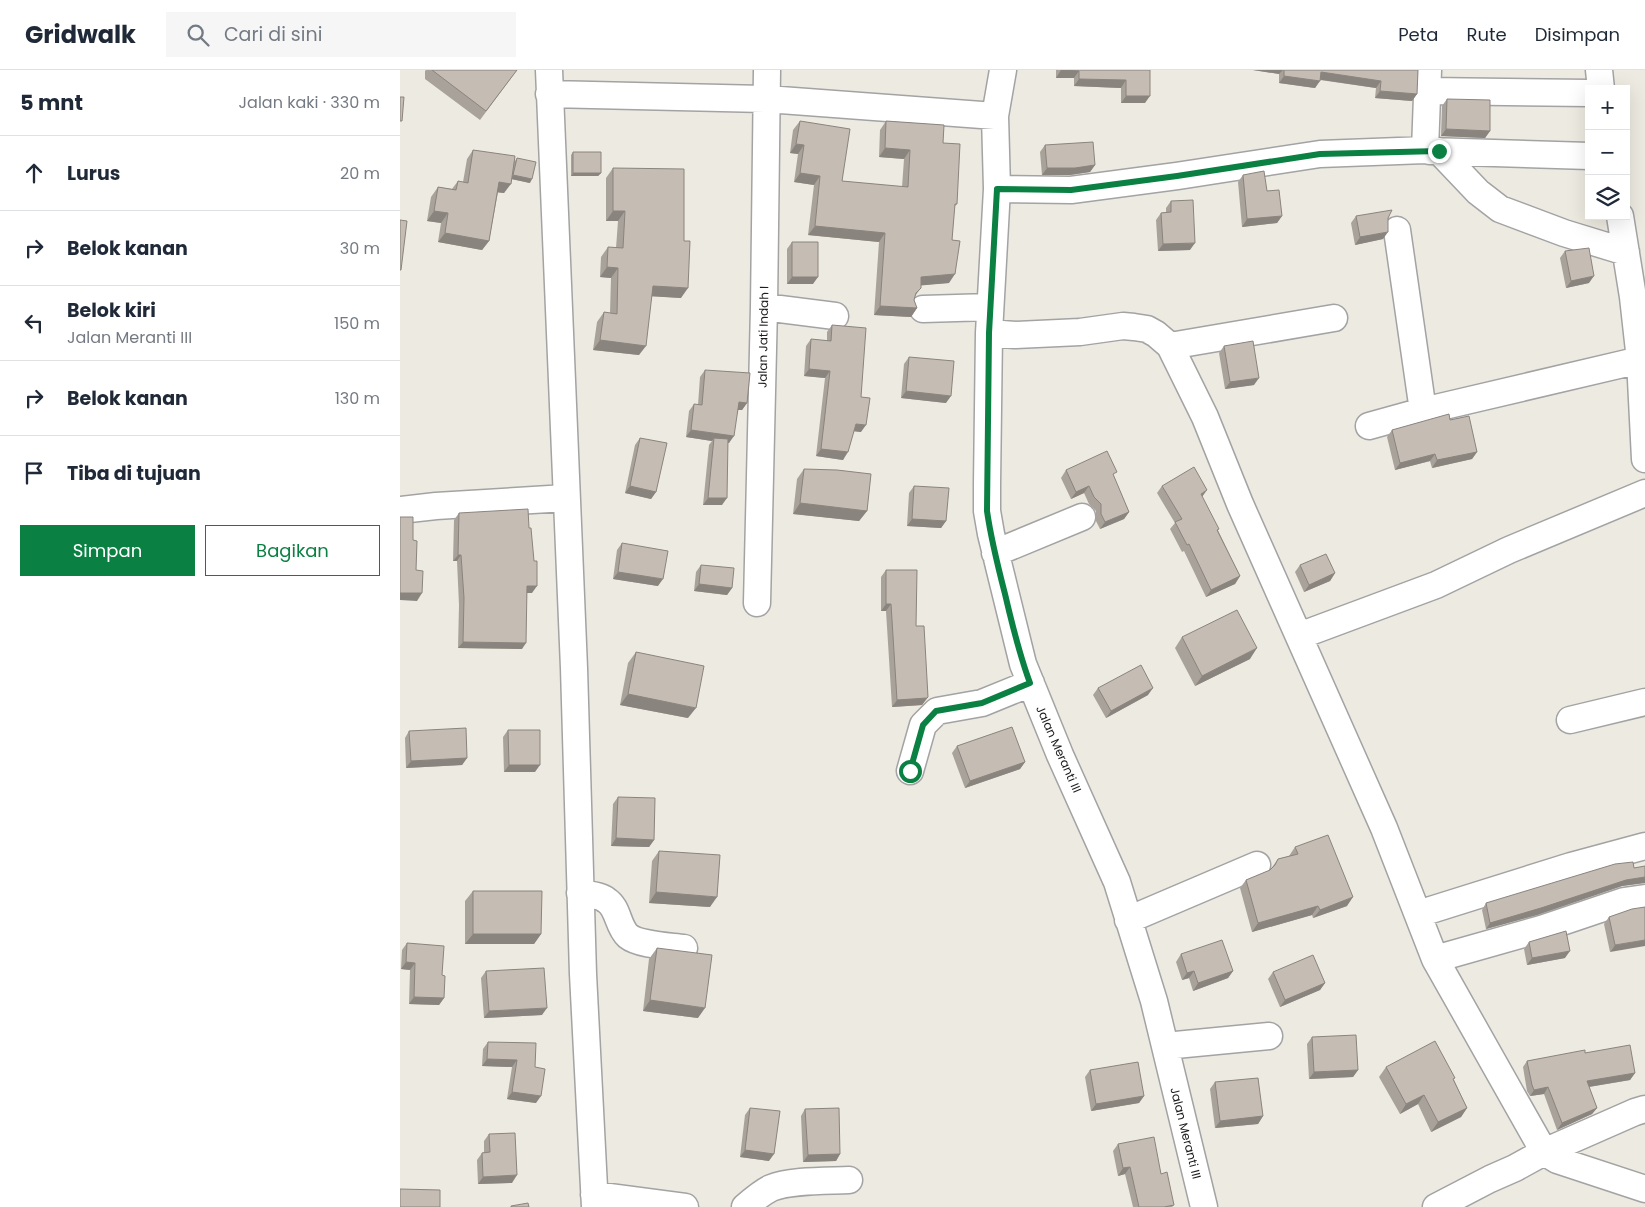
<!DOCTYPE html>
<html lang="id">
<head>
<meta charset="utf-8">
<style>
	body { margin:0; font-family:Poppins,sans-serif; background:#f6f6f7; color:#1f2937 }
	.controls { position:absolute; right:15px; top:15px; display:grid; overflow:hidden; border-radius:0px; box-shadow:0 5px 20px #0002 }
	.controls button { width:45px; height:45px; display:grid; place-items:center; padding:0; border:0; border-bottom:1px solid #e0e1e3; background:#fff; color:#1f2937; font:25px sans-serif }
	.stop { position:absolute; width:15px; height:15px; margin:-11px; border:4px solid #0b8043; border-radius:50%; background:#fff }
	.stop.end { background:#0b8043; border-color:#fff; box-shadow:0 1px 5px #0008 }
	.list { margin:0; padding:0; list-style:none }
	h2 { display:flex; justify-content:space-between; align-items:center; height:65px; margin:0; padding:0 20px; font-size:21px }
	h2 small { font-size:16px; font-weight:400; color:#747a83 }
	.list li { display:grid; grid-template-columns:32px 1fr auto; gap:15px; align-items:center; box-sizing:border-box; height:75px; padding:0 20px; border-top:1px solid #e0e1e3 }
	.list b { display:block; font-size:19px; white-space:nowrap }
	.list p { margin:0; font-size:16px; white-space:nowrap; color:#747a83 }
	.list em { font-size:16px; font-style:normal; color:#747a83 }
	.actions { display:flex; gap:10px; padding:15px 20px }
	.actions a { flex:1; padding:11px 0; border:1px solid #0b8043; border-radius:0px; text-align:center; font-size:18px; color:#0b8043 }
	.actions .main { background:#0b8043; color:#fff }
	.icon { flex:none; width:28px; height:28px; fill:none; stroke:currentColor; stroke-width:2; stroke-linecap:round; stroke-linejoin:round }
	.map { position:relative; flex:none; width:1245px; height:1137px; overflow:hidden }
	header { display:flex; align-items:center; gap:30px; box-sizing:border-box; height:70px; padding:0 25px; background:#fff; border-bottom:1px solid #e0e1e3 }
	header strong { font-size:24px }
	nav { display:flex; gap:28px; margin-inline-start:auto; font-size:18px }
	.search { width:350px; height:45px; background:#f6f6f7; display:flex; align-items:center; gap:12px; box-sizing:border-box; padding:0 18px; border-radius:0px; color:#747a83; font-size:19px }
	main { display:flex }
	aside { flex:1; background:#fff }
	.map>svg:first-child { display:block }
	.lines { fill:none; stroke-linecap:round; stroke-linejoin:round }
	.street-casing { stroke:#a3a3a3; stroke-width:29 }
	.street { stroke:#fff; stroke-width:26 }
	.wall { fill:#a9a29b }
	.shaded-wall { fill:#8a847e }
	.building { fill:#c5bcb4; stroke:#8a847e }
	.route { stroke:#0b8043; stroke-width:6 }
	.labels { text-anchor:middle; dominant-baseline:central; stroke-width:4; stroke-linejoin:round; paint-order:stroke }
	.street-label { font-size:12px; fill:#1c1c1c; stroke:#fff }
</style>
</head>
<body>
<header>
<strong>Gridwalk</strong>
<div class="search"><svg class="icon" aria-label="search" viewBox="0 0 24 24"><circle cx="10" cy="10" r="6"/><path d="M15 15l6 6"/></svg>Cari di sini</div>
<nav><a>Peta</a><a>Rute</a><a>Disimpan</a></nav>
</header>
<main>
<aside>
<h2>5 mnt<small>Jalan kaki · 330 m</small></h2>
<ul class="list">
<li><svg class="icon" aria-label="ahead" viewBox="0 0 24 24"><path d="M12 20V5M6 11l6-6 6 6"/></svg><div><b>Lurus</b></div><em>20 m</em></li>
<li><svg class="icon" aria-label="right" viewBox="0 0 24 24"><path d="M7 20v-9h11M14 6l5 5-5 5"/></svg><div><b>Belok kanan</b></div><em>30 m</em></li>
<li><svg class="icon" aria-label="left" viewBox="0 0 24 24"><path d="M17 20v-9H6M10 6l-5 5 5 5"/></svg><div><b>Belok kiri</b><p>Jalan Meranti III</p></div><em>150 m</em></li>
<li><svg class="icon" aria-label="right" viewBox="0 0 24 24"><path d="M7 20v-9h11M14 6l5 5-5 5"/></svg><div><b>Belok kanan</b></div><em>130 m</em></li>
<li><svg class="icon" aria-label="arrive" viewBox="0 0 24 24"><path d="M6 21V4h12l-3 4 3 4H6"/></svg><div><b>Tiba di tujuan</b></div></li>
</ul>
<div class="actions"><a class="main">Simpan</a><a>Bagikan</a></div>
</aside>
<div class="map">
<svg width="1245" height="1137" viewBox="0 0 1245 1137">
	<rect width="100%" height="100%" fill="#edeae1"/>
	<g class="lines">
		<defs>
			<path id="street" d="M149,0L174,598L183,904L195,1137
				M603,0L595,46L597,119L589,263L587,414V441L591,464L623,594L660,685L717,812L754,931L804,1137
				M1199,0L1201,19
				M1028,21L1189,23
				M149,24L367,29L595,46
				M1030,81L1189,86
				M1039,81L1078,122L1100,139L1164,163L1226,182
				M597,119L671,120L777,106L920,84L1025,80L1028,0
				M1220,146L1233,227L1240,290L1245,389
				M997,160L1023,341L1240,290
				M364,237L435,246
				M523,239L590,237
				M589,263L615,265L680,262L723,256L734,257L747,259L756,264L770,276L805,347L840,434L984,758L1035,889L1141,859L1224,831L1245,828
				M770,276L934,248
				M969,356L1023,341
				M0,440L36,436L166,428
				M595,483L682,447
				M357,533L364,237L367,0
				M899,566L1036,515L1109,480L1245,423
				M1170,650L1245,632
				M510,701L523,655L537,641L582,633L631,613
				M180,823C188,825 200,825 206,830C219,838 217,856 228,866C239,875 269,876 284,878
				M1018,844L1171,796L1245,776
				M728,850L857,795
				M1035,889L1144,1082L1157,1090L1245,1119
				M765,976L869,966
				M194,1125L285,1137
				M345,1137C353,1130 361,1123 371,1118C390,1110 427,1111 449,1110
				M1036,1137L1090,1109L1115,1098L1144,1082L1235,1042L1245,1039"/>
		</defs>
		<use href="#street" class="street-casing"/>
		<use href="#street" class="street"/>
	</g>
	<path class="wall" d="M26,0H117L80,50L25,9V1Z
		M656,0H750L745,33H721V18L674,16V8H656Z
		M853,0H1018L1017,24L1012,31L975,28L976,18L920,10L915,18L879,13V4Z
		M1047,29L1090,61L1085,68L1041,66L1042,36Z
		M400,51L442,111L502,117L504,89L479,87L480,60L486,51L543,73L557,134L554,137L549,213L521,215V218L515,226L514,230L517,238L511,247L474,245L479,172L408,165L414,115L394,112L398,84L390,83L393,60Z
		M645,75L695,95L690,102L670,105H642L640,82Z
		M73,80L115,91L117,88L130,113L112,109L104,123L98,122L89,171L82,180L38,172L41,153L27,151L31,127L38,117L52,119L58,111L63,112L67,89Z
		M173,82L201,103L198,106H171V85Z
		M213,98L281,228L252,226L239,285L193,280L197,252L204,242L210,243L211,208L200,207L201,187L208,177L216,178L218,151H206V108Z
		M843,105L867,121L882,146L877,153L842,157L838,112Z
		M771,131L790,180L758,181L756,150L761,143L766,142V138Z
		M956,146L988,148L983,169L955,175L951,153Z
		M392,172L413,214H387V179Z
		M1165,181L1189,213L1166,218L1160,188Z
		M432,255L461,327V362L454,361L443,390L416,386L425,308L404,306L406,276L411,269L427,271V262Z
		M824,276L854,315L825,319L819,283Z
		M509,287L546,333L501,328L504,294Z
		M305,300L347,333L342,340H338L329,373H328L322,435H303L309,375L312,371L286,367L289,341L294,334L298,335L300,307Z
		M1050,350L1077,382L1072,389L1032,398L1030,391L995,400L987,367L992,360Z
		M240,368L256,422L251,429L225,423L235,375Z
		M404,399L467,441L459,451L393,444L397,409Z
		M666,400L714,407L729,442L724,449L700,459L696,451V441L689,434L684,423L671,429L661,408Z
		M514,416L546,451L541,458L507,456L509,423Z
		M762,416L802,427L840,506L835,514L806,527L784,481L782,482L770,459L775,453L757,423Z
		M59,443L132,523H127L122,579L58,578L59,535L57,491H53L54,450Z
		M222,473L258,516L213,509L217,480Z
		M301,495L332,518L327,525L294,521L296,502Z
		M900,495L935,503L930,511L904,522L895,502Z
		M486,500L516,556L528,627L522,635L492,637L486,541H481V507Z
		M782,567L850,589L795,616L775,578Z
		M236,582L288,648L220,635L228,593Z
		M698,618L748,625L706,648L693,625Z
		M108,660L135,702H104L103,667Z
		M9,661L67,688L62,695L6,698L5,668Z
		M557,676L625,692L620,699L565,718L552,683Z
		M218,727L254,770L249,777L211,776L213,734Z
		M895,777L947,836L913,848L912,845L852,862L840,818L846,810L870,800L878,789L889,786Z
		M259,781L310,837L249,833L252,791Z
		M1234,798L1243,813L1222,816L1137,845L1086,859L1082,840L1086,833Z
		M73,821L141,864L134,874H65V831Z
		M1245,837L1210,882L1204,854L1209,847Z
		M1129,872L1165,888L1127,895L1124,879Z
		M7,873L44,928L39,935L9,934L10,900L1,899L2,880Z
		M257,878L298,948L243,941L249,889Z
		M781,884L833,901L828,908L793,921L789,908L782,910L776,892Z
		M86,901L142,945L84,948L81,908Z
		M873,902L925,913L920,920L880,937L868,909Z
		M912,967L958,1000L953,1007L909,1009L907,974Z
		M88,972L135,997L136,1033L107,1029L112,997L82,996L83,979Z
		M1185,983L1235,1003L1230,1010L1189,1017L1197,1038L1192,1044L1157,1060L1144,1024L1130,1026L1127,1021L1123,997L1127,991Z
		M986,997L1054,1010L1067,1038L1061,1047L1031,1062L1018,1034L1000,1044L979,1007Z
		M690,1000L744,1026L739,1033L691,1041L685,1007Z
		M815,1012L863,1046L858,1054L815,1058L810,1019Z
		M350,1038L369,1091L340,1087L345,1045Z
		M405,1039L440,1084L436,1091L403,1092L401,1046Z
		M89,1064L112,1113L78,1114L77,1090L82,1083L84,1082V1071Z
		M718,1074L774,1135L772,1137H733L725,1104L718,1106L713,1081Z"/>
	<path class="shaded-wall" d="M661,0L679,1L674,8H656Z
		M853,0H883L879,4Z
		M921,2L981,11L976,18L916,9Z
		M884,6L920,11L915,18L879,13Z
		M679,9L726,10L721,18L674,16Z
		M980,21L1017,24L1012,31L975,28Z
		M726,26H750L745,33H721Z
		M1046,59L1090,61L1085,68L1041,66Z
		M396,74L404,75L398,84L390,83Z
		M485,78L510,80L504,89L479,87Z
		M695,95L690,102L670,105H642L647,98Z
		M173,103H201L198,106H171Z
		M400,103L420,106L414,115L394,112Z
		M113,105L132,109L130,113L111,109Z
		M99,112L111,114L104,123L93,122Z
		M34,141L48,143L41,153L27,151Z
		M213,141H225L218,151H206Z
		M882,146L877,153L842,157L847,149Z
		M415,156L485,163L479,172L408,165Z
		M988,162L983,169L955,175L960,167Z
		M45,163L89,171L82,180L38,172Z
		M795,173L790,180L758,181L763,174Z
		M207,197L218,198L211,208L200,207Z
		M555,204L549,213L515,216L521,207Z
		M1194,206L1189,213L1166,218L1171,211Z
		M392,207H418L413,214H387Z
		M253,216L288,218L281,228L246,226Z
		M480,236L517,238L511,247L474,245Z
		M200,270L246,276L239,285L193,280Z
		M409,299L430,301L425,308L404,306Z
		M859,308L854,315L825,319L830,312Z
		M506,321L551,326L546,333L501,328Z
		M339,332L347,333L342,340H334Z
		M456,354L466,355L461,362L451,361Z
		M291,360L334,366L329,373L314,371V368L312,371L286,367Z
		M421,379L448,382L443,390L416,386Z
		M1077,382L1072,389L1032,398L1037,390Z
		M1035,384L1030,391L995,400L1000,393Z
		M230,416L256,422L251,429L225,423Z
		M689,416L684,423L671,429L676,422Z
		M807,420L802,427L801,424Z
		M308,428H327L322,435H303Z
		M400,433L467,441L459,451L393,444Z
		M729,442L724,449L700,459L705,452Z
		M512,449L546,451L541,458L507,456Z
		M58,485H61L57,491H53Z
		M218,502L263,509L258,516L213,509Z
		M935,503L930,511L904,522L909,515Z
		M840,506L835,514L806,527L811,520Z
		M299,514L332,518L327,525L294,521Z
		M127,516H137L132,523H123Z
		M0,523H22L17,531L0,530Z
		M486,534H491L486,541H481Z
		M63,572L126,573L122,579L58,578Z
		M857,578L850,589L795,616L802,606Z
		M753,618L748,625L706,648L711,641Z
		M228,624L296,638L288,648L220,635Z
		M528,627L522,635L492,637L497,630Z
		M67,688L62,695L6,698L11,691Z
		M625,692L620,699L565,718L570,711Z
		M109,695H140L135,702H104Z
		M216,768L254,770L249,777L211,776Z
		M1245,807V813L1222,816L1137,845L1086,859L1090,853L1226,810Z
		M256,822L317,827L310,837L249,833Z
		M953,827L947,836L913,848L920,840Z
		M918,836L912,845L852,862L858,853Z
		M73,864H141L134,874H65Z
		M1245,870V876L1210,882L1215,875Z
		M1170,881L1165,888L1127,895L1132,888Z
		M6,892L15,893L10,900L1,899Z
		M794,901L789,908L782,910L787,903Z
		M833,901L828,908L793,921L798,913Z
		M925,913L920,920L880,937L885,930Z
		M14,927L44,928L39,935L9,934Z
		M250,930L305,938L298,948L243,941Z
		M147,938L142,945L84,948L89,941Z
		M87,989L117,990L112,997L82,996Z
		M958,1000L953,1007L909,1009L914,1002Z
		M1235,1003L1230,1010L1182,1018L1187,1011Z
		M1148,1017L1144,1024L1130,1026L1134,1020Z
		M112,1022L141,1026L136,1033L107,1029Z
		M1024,1025L1018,1034L1000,1044L1006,1034Z
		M744,1026L739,1033L691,1041L696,1034Z
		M1067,1038L1061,1047L1031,1062L1038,1052Z
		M1197,1038L1192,1044L1157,1060L1162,1053Z
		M863,1046L858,1054L815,1058L820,1051Z
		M345,1080L374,1084L369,1091L340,1087Z
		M440,1084L436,1091L403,1092L408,1085Z
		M730,1097L725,1104L718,1106L723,1098Z
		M117,1105L112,1113L78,1114L83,1107Z"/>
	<path class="building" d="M32,0H117L86,41Z
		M661,0H750V26H726V10L679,9V1Z
		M884,0H1018L1017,24L980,21L981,11L921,2L920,11L884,6Z
		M0,27H4L2,51H0Z
		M1047,29L1090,30V61L1046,59Z
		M400,51L450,59L442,111L508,117L510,80L485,78L486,51L544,55L543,73L560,74L557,134H555L552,170L560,171L555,204L521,207V218L516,223L514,230L517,238L480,236L485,163L415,156L420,106L400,103L404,75L396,74Z
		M693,72L695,95L675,98H647L645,75Z
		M73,80L115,86L111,114L99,112L89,171L45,163L48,143L34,141L38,117L56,120L58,111L68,113Z
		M173,82H201V103H173Z
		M117,88L136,92L132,109L113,105Z
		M213,98L284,99V171H290L288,218L253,216L246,276L200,270L204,242L217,244L218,198L207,197L208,177L223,178L225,141H213Z
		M864,101L867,121L879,120L882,146L847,149L843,105Z
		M793,130L795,173L763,174L761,143L771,142V131Z
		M992,140L988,148V162L960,167L956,146Z
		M0,150L7,151L1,200H0Z
		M392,172H418V207H392Z
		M1189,178L1194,206L1171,211L1165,181Z
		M432,255L466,258L461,327L470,328L466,355L456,354L448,382L421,379L430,301L409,299L411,269L431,271Z
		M853,271L859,308L830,312L824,276Z
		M509,287L554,291L551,326L506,321Z
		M305,300L350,303L347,333L339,332L334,366L291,360L294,334L302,335Z
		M1049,344L1050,350L1069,346L1077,382L1037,390L1035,384L1000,393L992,360Z
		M240,368L267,373L256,422L230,416Z
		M314,368L328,369L327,428H308Z
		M707,381L717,402L713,404L729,442L705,452L701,444V434L694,427L689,416L676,422L666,400Z
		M794,397L807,420L801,424L819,459L817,460L840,506L811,520L789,474L787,475L775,452L782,449L762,416Z
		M404,399L437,400L471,404L467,441L400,433Z
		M514,416L549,418L546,451L512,449Z
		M128,439L129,458H131L134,491H137V516H127L126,573L63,572L64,528L61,485H58L59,443Z
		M0,447H13V470L17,471L16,500L23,501L22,523H0Z
		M222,473L268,481L263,509L218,502Z
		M926,484L935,503L909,515L900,495Z
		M301,495L334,498L332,518L299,514Z
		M486,500H517L516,556H524L528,627L527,628L497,630L491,534H486Z
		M837,540L857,578L802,606L782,567Z
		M236,582L304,596L296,638L228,624Z
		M741,595L753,618L711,641L698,618Z
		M612,657L625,692L570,711L557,676Z
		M66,658L67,688L11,691L9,661Z
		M108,660H140V695H109Z
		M218,727L255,728L254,770L216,768Z
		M928,765L953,827L920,840L918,836L858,853L846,810L870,800L875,795L878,789L898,784L895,777Z
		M259,781L320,785L317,827L256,822Z
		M1233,792L1234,798L1245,796V807L1226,810L1141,838L1090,853L1086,833L1215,794Z
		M73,821H142L141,864H73Z
		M1245,837V870L1215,875L1209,847L1232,839Z
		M1166,861L1170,881L1132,888L1129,872Z
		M822,870L833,901L798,913L794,901L787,903L781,884Z
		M7,873L44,876L42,905L45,906L44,928L14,927L15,893L6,892Z
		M257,878L312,885L305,938L250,930Z
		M913,885L925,913L885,930L873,902Z
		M144,898L147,938L89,941L86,901Z
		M956,965L958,1000L914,1002L912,967Z
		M1035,971L1055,1008L1053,1009L1067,1038L1038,1052L1024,1025L1006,1034L986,997Z
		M88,972L136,973L135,997L145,999L141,1026L112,1022L117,990L87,989Z
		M1230,975L1235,1003L1187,1011L1197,1038L1162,1053L1148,1017L1134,1020L1132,1015L1127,991L1185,980V983Z
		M738,992L744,1026L696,1034L690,1000Z
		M858,1008L863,1046L820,1051L815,1012Z
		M350,1038L380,1041L374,1084L345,1080Z
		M439,1038L440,1084L408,1085L405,1039Z
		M115,1063L117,1105L83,1107L82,1083L90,1082L89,1064Z
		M754,1067L761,1104L767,1102L774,1135L764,1137H739L730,1097L723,1098L718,1074Z
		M0,1119L40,1120V1137H0Z
		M128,1133L129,1137H111V1136Z"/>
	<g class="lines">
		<path class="route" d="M510,701L523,655L536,641L582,633L630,613C619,584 612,554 605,524C598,497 591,469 587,441L589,263L597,119L671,120L777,106L920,84L1039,81"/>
	</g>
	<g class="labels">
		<g class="street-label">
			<text transform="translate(363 267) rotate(-89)">Jalan Jati Indah I</text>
			<text transform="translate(659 679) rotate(66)">Jalan Meranti III</text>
			<text transform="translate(786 1063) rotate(76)">Jalan Meranti III</text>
		</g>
	</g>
</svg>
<div class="controls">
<button>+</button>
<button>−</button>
<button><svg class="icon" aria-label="layers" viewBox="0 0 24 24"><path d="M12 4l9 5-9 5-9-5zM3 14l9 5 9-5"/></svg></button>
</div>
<div class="stop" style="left:510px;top:701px"></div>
<div class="stop end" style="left:1039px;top:81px"></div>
</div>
</main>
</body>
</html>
